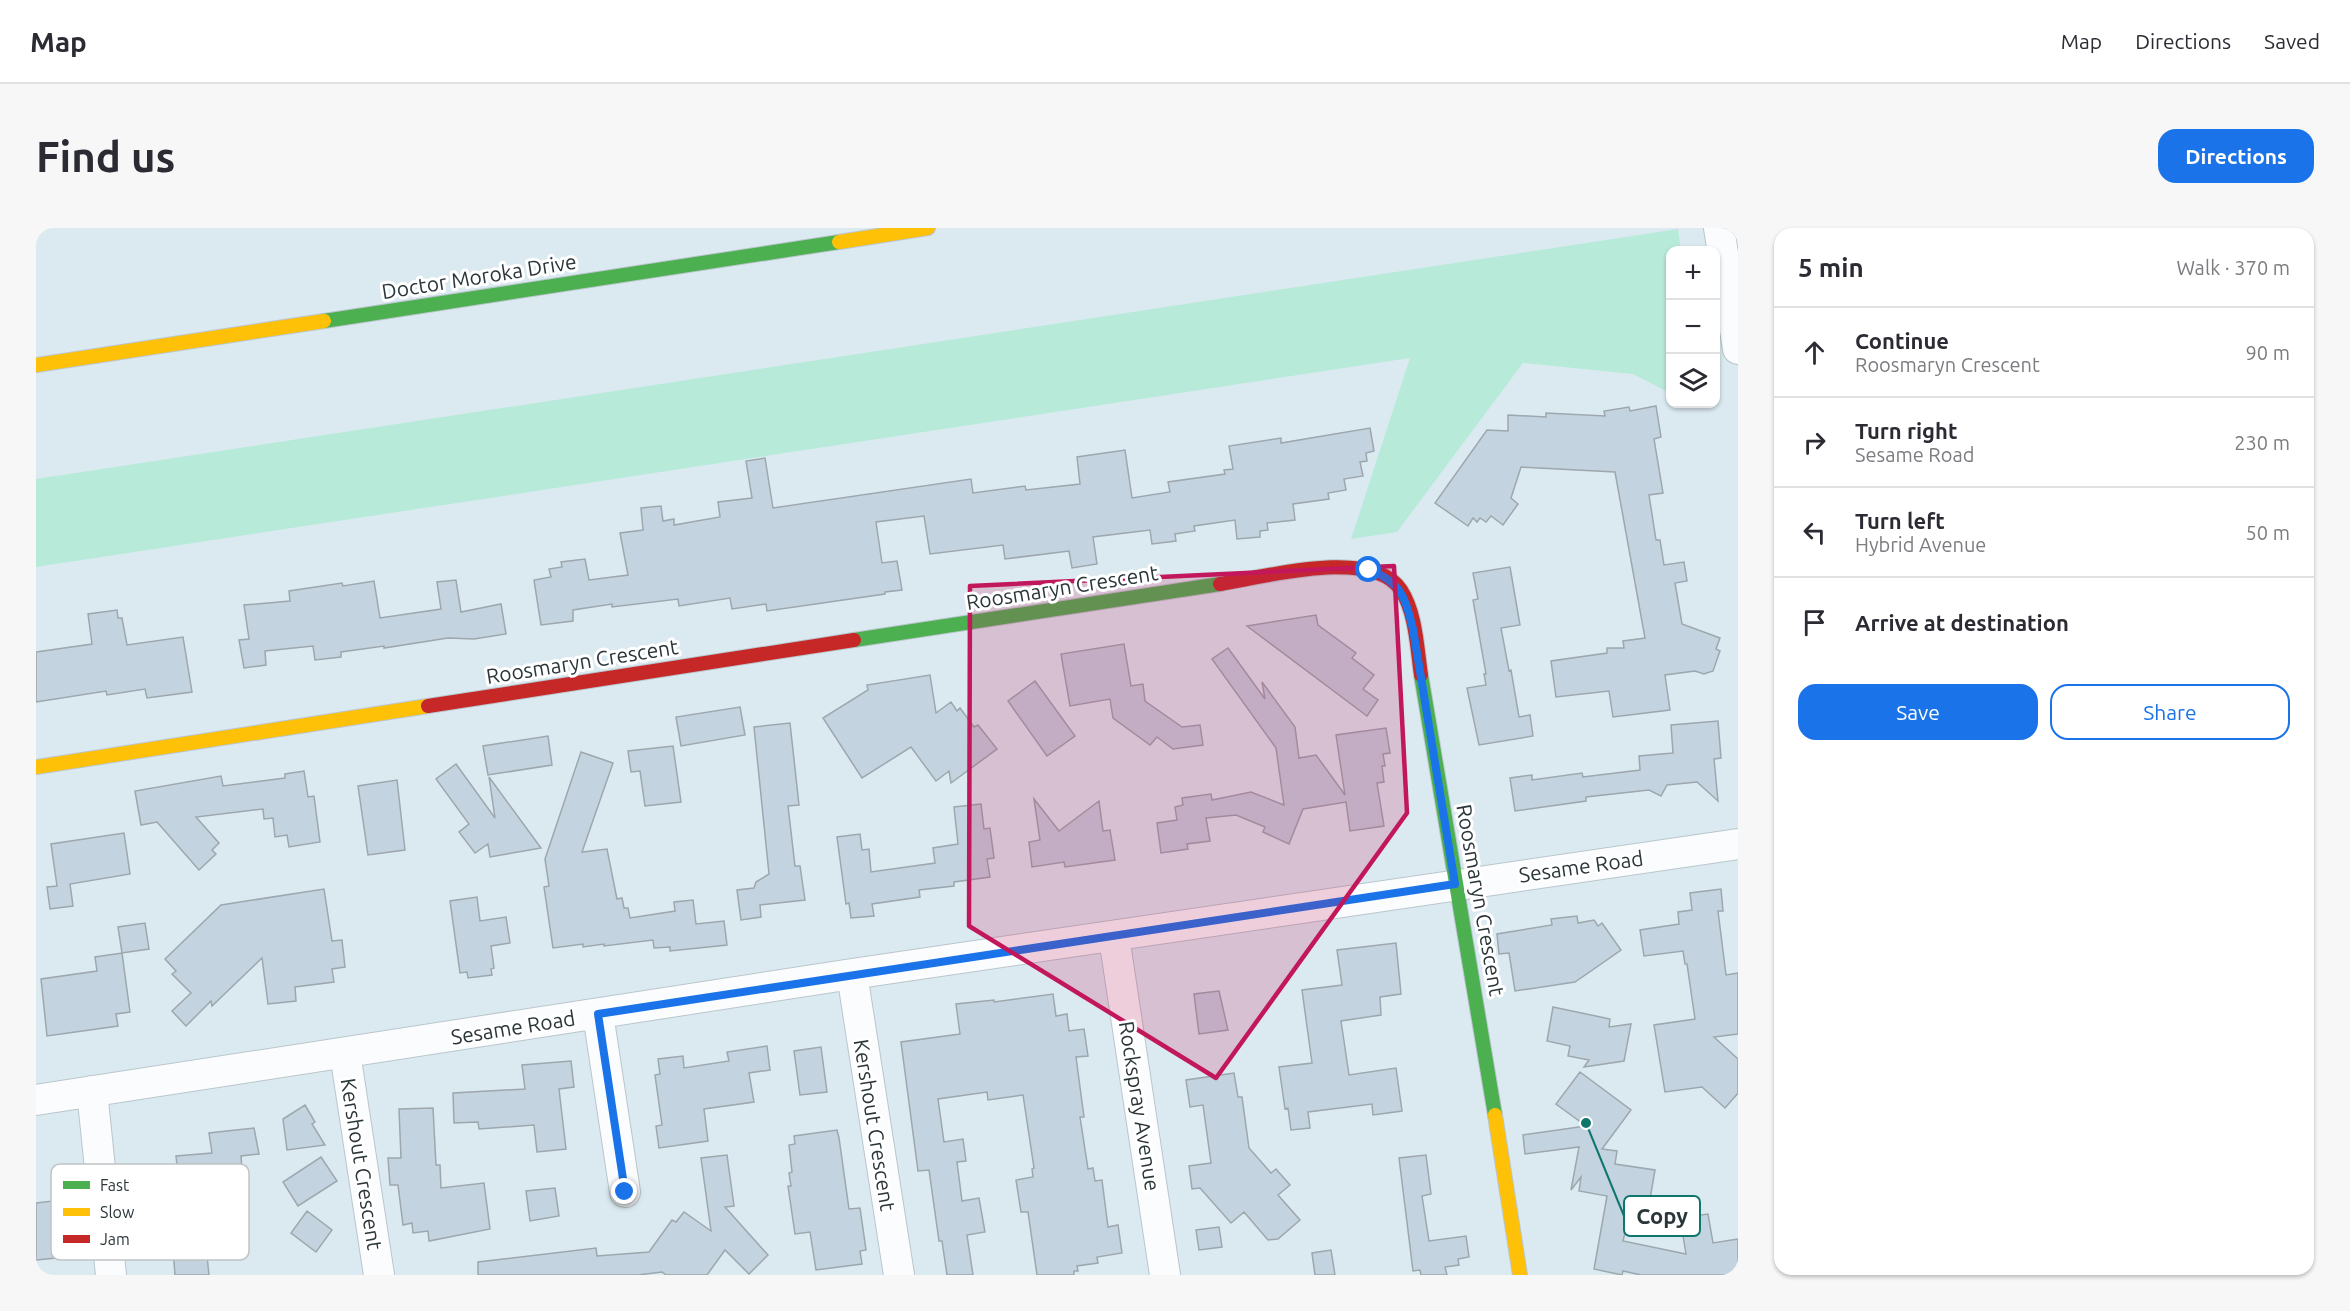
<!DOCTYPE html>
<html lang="en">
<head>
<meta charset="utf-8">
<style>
	body { margin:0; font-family:Ubuntu,sans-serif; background:#f7f7f7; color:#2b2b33 }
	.controls { position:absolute; right:18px; top:18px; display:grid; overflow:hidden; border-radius:12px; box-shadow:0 2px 4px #0004 }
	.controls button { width:54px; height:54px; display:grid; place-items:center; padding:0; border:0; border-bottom:2px solid #e1e1e2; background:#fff; color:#2b2b33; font:30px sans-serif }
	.stop { position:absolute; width:18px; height:18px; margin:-14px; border:4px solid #1a73e8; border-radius:50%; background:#fff }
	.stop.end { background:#1a73e8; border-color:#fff; box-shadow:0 2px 6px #0008 }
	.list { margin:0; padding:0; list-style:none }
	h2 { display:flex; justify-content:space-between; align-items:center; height:78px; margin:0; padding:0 24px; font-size:26px }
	h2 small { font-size:20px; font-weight:400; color:#7c7c81 }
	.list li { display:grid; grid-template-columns:39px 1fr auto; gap:18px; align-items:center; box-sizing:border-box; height:90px; padding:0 24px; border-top:2px solid #e1e1e2 }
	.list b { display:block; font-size:22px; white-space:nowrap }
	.list p { margin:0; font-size:20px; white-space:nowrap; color:#7c7c81 }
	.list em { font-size:20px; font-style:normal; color:#7c7c81 }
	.actions { display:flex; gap:12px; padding:18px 24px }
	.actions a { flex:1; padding:14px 0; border:2px solid #1a73e8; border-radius:18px; text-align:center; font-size:21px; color:#1a73e8 }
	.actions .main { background:#1a73e8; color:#fff }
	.icon { flex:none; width:33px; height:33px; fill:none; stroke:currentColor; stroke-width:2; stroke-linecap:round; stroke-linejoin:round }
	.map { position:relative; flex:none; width:1702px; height:1047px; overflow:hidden; border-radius:18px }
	header { display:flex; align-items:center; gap:36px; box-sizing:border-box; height:84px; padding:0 30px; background:#fff; border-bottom:2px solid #e1e1e2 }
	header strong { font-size:28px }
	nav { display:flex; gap:33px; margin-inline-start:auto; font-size:21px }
	.intro { display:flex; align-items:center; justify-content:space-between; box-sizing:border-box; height:144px; padding:0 36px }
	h1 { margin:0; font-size:42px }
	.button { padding:15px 27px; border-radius:18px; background:#1a73e8; color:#fff; font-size:21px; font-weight:700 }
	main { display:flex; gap:36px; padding:0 36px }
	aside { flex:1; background:#fff; border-radius:18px; box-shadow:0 2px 4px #0004 }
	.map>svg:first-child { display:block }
	.green { fill:#b8eada }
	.building { fill:#c3d3e0; stroke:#9da7ad; stroke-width:1.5 }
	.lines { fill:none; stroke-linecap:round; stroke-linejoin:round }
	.street-casing { stroke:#bac6cc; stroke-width:32 }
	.fast-casing { stroke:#bac6cc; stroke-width:16 }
	.slow-casing { stroke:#bac6cc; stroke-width:16 }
	.jam-casing { stroke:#bac6cc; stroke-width:16 }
	.street { stroke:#fafcfd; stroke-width:30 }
	.fast { stroke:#4caf50; stroke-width:14 }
	.slow { stroke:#ffc107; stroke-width:14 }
	.jam { stroke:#c62828; stroke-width:14 }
	.route { stroke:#1a73e8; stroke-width:8 }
	.marked { fill:#c2185b; fill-opacity:0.2; stroke:#c2185b; stroke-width:4.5; stroke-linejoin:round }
	.labels { text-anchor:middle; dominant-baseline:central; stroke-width:6; stroke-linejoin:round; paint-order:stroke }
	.street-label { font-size:21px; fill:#2b363a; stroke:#fff }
	.key { fill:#fff; stroke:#bfc3c4; stroke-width:1.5 }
	.key-label { font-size:16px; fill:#2b363a }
	.leader { fill:none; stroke:#0f766e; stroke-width:2 }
	.callout-dot { fill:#0f766e; stroke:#fff; stroke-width:2 }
	.callout { fill:#fff; stroke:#0f766e; stroke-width:2 }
	.callout-label { font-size:22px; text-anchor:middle; font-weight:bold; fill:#2b363a }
</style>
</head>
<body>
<header>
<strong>Map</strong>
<nav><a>Map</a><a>Directions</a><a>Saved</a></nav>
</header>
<div class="intro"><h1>Find us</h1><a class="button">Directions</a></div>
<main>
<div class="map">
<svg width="1702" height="1047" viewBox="0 0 1702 1047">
	<rect width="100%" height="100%" fill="#dbeaf1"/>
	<path class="green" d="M1642,1L1645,22H1634V165L1597,146L1487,135L1361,304L1315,311L1374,130L0,339V251Z"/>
	<path class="building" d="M1620,178L1625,209L1618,211L1627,265L1613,267L1620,312H1624L1628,337L1648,334L1651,353L1639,355L1646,396L1684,410L1680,421L1684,423L1677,443L1668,446L1659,443L1629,447L1634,482L1577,489L1573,463L1520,469L1515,433L1571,425V420H1588L1587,413L1609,410L1579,244L1485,239L1475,270L1482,276L1467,297L1455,288L1450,294L1444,290L1441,294L1437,290L1432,298L1399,275L1451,202L1472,203V187L1510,189V185L1569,188L1568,183L1593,179L1594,183Z
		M1334,200L1338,223L1330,225L1331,233L1324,234L1327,248L1308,251L1310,262L1292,265L1293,271L1257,276L1259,292L1231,295L1232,302L1224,303V309L1201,311L1199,292L1158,298L1159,303L1139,306L1140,313L1116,316L1114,302L1057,309L1061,336L1036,340L1033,323L969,331L967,317L894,326L888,288L840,294L846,335L861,333L866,362L849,364V366L731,383L730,376L696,381L694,370L643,378L642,371L576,379V376L537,382V393L505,397L498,352L515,349L513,341L526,339L525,334L549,331L553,352L592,347L584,305L607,302L605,280L625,278L627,293L638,291V297L684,289L682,274L716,270L710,233L729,230L737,280L935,251L937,265L989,258L990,262L1044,256L1041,229L1089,222L1096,270L1134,264L1132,254L1189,246L1188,242L1197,241L1193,218L1245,210V215Z
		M1474,339L1484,397L1465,400L1473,443L1475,442L1483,489L1494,487L1497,508L1443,517L1431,460L1450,457L1448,446H1450L1437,372L1442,371L1437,345Z
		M420,352L425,384L465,376L470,406L438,411L412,410L348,420V418L305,424V429L279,432L277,418L229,423L230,437L208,440L203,412L213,411L208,377L254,373L253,363L306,355L307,358L338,353L344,390L405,381L401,354Z
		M81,382L82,390H86L91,417L147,409L156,464L111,470L109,461L71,467L70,463L0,474V424L56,416L52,386Z
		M1280,387L1282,397L1320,425L1316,430L1338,447L1327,461L1342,472L1331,488L1211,398Z
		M1088,416L1095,458L1107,456L1109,473L1146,499L1164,497L1167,517L1137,521L1121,509L1114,517L1077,490L1074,471L1034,478L1025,426Z
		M1192,420L1229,471L1226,454L1259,499L1263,530L1280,527L1309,567L1300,507L1350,500L1354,525L1347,526L1349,538H1346L1348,554L1341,555L1348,598L1314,603L1310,574L1267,581L1253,616L1227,604L1229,599L1200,587L1170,590L1174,613L1151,616L1152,621L1125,625L1121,595L1141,592L1139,579L1147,577L1146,570L1175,566L1176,572L1215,564L1248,577L1240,520L1176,431Z
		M894,447L900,485L915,474L921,483L924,480L938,499L942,497L961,521L915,555L913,543L900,553L875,519L826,550L787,490L832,462L831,457Z
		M999,453L1039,508L1011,528L972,473Z
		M704,479L709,507L645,518L640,489Z
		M1682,493L1685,530L1678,531L1682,573L1661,554L1631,557L1625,568L1613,562L1550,569V573L1479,583L1474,550L1496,547V552L1546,545L1547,549L1604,542L1603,528L1637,525L1635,497Z
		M754,495L763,577L752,578L759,638H764L769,672L724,677L725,689L705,692L701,662L718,660L720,654L733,646L718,499Z
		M512,508L516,537L452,547L447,518Z
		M637,518L645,574L609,578L604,543L595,544L592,523Z
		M545,524L577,535L546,624L571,621L581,671L586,670L588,680H592L594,690L639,683L638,674L657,672L660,696L688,693L691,717L634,723V719L618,720L617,712L568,718V716L547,719V716L517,720L508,659L513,658L509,631Z
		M420,536L459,590L453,549L505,620L454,629L452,616L439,625L423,604L433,596L400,551Z
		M268,543L272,569L278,568L284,614L253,619L251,607L239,609L237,590L228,591L227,581L160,589L183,615L176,622L180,626L163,642L121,594L105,597L99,563L185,548L187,558L249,550V546Z
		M361,552L369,622L332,627L322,558Z
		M998,571L1023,603L1063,573L1067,603L1074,602L1079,632L1029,639L1028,634L996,639L993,614L1004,612Z
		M945,576L948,601L954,600L958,630L951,631L954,649L918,654V658L883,662L884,669L836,676L838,688L815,690L813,675L810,676L801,609L824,606L826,622L833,621L835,644L899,635L897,620L922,616L918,579Z
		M88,605L94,646L34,656L37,678L14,681L11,659L21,658L15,616Z
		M288,661L296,713L306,712L309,739L296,741L298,754L259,759L260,773L232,776L226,730L176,778L175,773L150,798L136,783L155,765L136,746L140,743L129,731L185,677Z
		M1685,661L1687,683H1682L1690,747L1702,745V806L1678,809L1702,831V865L1689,880L1666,859L1629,864L1618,797L1659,791L1651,736H1649L1647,723L1608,728L1604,702L1643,696L1642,684L1656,682L1654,665Z
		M441,669L444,693L470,689L474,715L455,718L458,740L455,741L456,747L432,750L431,744L424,745L414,673Z
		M1541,688L1542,695L1558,692L1562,698L1566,695L1585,722L1539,754L1479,763L1473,725L1463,726L1461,706L1516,697L1515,691Z
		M109,695L113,721L86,725L82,699Z
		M1360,715L1365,766L1344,769L1345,787L1305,793L1313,847L1360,840L1366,883L1337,887L1336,876L1272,884L1274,900L1255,902L1252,880L1249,881L1243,839L1276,835L1266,762L1306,757L1301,722Z
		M86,725L94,784L80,786L82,798L11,808L5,751L61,743L59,729Z
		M1183,763L1192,802L1163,806L1158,766Z
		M1017,766L1020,788L1031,786L1033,803L1048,801L1052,828L1040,829L1048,889H1044L1052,941L1057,940L1059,953L1066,952L1072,999L1082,997L1086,1025L1061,1029L1062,1035L1041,1038L1042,1043H1038V1047H1001L992,984H985L980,952L997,949L996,941L998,940L987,867L952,872L951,864L902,871L908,914L927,911L930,933L921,934L926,973L943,970L949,1004L931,1007L937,1047H911L906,1013H903L893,942L882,943L865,814L924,806L920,776L958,772V774Z
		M1517,779L1574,791L1573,799L1595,796L1588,833L1548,839L1553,832L1532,828L1534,818L1511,813Z
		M731,818L734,842L713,845L718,874L668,881L672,913L623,920L620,898L626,897L619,847L624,846L622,831L647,828L648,840L693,833L691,824Z
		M785,819L791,864L764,867L758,823Z
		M535,833L538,859L523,861L530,921L501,924L498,897L443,901L442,894L418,895L417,865L489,861L486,837Z
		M1544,844L1595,882L1566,921L1581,923L1579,936L1619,942L1614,971L1598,968L1587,1013L1650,1026L1644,990L1672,986L1677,1015L1702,1011V1047H1605L1587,1043L1586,1047L1558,1041L1571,968L1543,963L1545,949L1535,962L1543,919L1489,926L1487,907L1550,898L1520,876Z
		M1198,845L1202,869H1206L1213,920L1235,945L1240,941L1254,957L1242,967L1264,992L1242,1011L1232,1012L1208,984L1195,995L1164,960L1156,961L1153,938L1175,935L1167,877L1154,879L1150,852Z
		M269,877L279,894L276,896L289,917L251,922L247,891Z
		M397,880L400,937H404L405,960L448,955L454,1001L393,1013L392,1003L377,1005L376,995L367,997L362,957H354L352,930H365L363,881Z
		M218,900L223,926L205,928L206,942L159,950L164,1019L170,1018L173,1047H139L137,1021H139L130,938L141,937L140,928L176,925L173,905Z
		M801,902L803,910L813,981L824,980L830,1022L824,1023L826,1036L780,1042L774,1004L759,1006L752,958H755L753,945L756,944L753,917L759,916L758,908Z
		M691,927L698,978L689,979L732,1027L713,1046L689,1022L671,1047H630L626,1044L602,1047H442V1034L560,1020L561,1028L613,1024L636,992L640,994L648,984L675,1003L665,930Z
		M1390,927L1395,966L1386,968L1393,1013L1430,1008L1433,1029L1422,1031L1423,1037L1409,1039L1411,1047H1385L1384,1042L1377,1043L1363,930Z
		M285,929L301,953L262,978L247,954Z
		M519,960L523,988L494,993L490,963Z
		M25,972L31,1029L0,1032V975Z
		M271,983L296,1002L280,1024L255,1005Z
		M1183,999L1186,1019L1163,1022L1160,1002Z
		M1295,1022L1299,1047H1279L1276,1025Z"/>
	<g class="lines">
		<defs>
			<path id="street" d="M1683,0L1702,121
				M1078,709L1129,1047
				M816,746L863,1047
				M562,786L589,964
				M309,825L343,1047
				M56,863L75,1047
				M0,872L816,746L1702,616"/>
			<path id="fast" d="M288,93L803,14
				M818,412L1184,356
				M1385,447L1459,887"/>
			<path id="slow" d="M803,14L892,0
				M0,137L288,93
				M0,539L392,478
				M1459,887L1484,1047"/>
			<path id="jam" d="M1184,356C1228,349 1337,319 1365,362C1380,385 1381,420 1385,447
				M392,478L818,412"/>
		</defs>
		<use href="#street" class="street-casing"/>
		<use href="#fast" class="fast-casing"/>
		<use href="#slow" class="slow-casing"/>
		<use href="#jam" class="jam-casing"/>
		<use href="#street" class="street"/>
		<use href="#fast" class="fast"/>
		<use href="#slow" class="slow"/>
		<use href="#jam" class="jam"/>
	</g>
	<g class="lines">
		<path class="route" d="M589,964L562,786L1419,656L1377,401C1369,370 1366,354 1333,342"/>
	</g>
	<path class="marked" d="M1358,338L1371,585L1180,850L933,698L934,358Z"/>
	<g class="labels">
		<g class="street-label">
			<text transform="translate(443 48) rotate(-9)">Doctor Moroka Drive</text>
			<text transform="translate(1026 359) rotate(-9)">Roosmaryn Crescent</text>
			<text transform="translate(546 433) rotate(-9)">Roosmaryn Crescent</text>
			<text transform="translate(1545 638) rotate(-8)">Sesame Road</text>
			<text transform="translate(1445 672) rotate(80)">Roosmaryn Crescent</text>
			<text transform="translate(477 799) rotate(-9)">Sesame Road</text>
			<text transform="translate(1104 878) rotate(81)">Rockspray Avenue</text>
			<text transform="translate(839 897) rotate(81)">Kershout Crescent</text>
			<text transform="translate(326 936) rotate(81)">Kershout Crescent</text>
		</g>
	</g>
	<rect x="15" y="936" width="198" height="96" rx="9" class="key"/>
	<rect x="27" y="953" width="27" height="8" fill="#4caf50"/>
	<rect x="27" y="980" width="27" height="8" fill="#ffc107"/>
	<rect x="27" y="1007" width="27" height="8" fill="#c62828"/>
	<g class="key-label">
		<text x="64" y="963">Fast</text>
		<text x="64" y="990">Slow</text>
		<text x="64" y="1017">Jam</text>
	</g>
	<path class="leader" d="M1550 895L1588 988"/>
	<circle class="callout-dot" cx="1550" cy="895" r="6"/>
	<rect class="callout" x="1588" y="968" width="76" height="40" rx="6"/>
	<g class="callout-label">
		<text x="1626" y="996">Copy</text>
	</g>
</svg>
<div class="controls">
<button>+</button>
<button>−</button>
<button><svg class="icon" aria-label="layers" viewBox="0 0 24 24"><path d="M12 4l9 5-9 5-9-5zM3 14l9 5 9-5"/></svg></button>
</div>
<div class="stop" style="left:1333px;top:342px"></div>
<div class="stop end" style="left:589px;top:964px"></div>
</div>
<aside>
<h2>5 min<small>Walk · 370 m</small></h2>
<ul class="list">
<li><svg class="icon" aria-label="ahead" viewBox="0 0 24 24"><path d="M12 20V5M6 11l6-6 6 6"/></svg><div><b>Continue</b><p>Roosmaryn Crescent</p></div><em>90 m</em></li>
<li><svg class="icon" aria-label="right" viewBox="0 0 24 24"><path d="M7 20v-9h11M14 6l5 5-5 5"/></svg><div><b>Turn right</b><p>Sesame Road</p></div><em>230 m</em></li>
<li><svg class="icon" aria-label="left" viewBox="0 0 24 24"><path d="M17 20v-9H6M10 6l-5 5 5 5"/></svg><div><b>Turn left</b><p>Hybrid Avenue</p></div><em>50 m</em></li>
<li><svg class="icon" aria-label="arrive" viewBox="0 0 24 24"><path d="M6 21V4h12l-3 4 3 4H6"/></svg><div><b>Arrive at destination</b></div></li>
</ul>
<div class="actions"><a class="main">Save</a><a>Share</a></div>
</aside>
</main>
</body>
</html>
